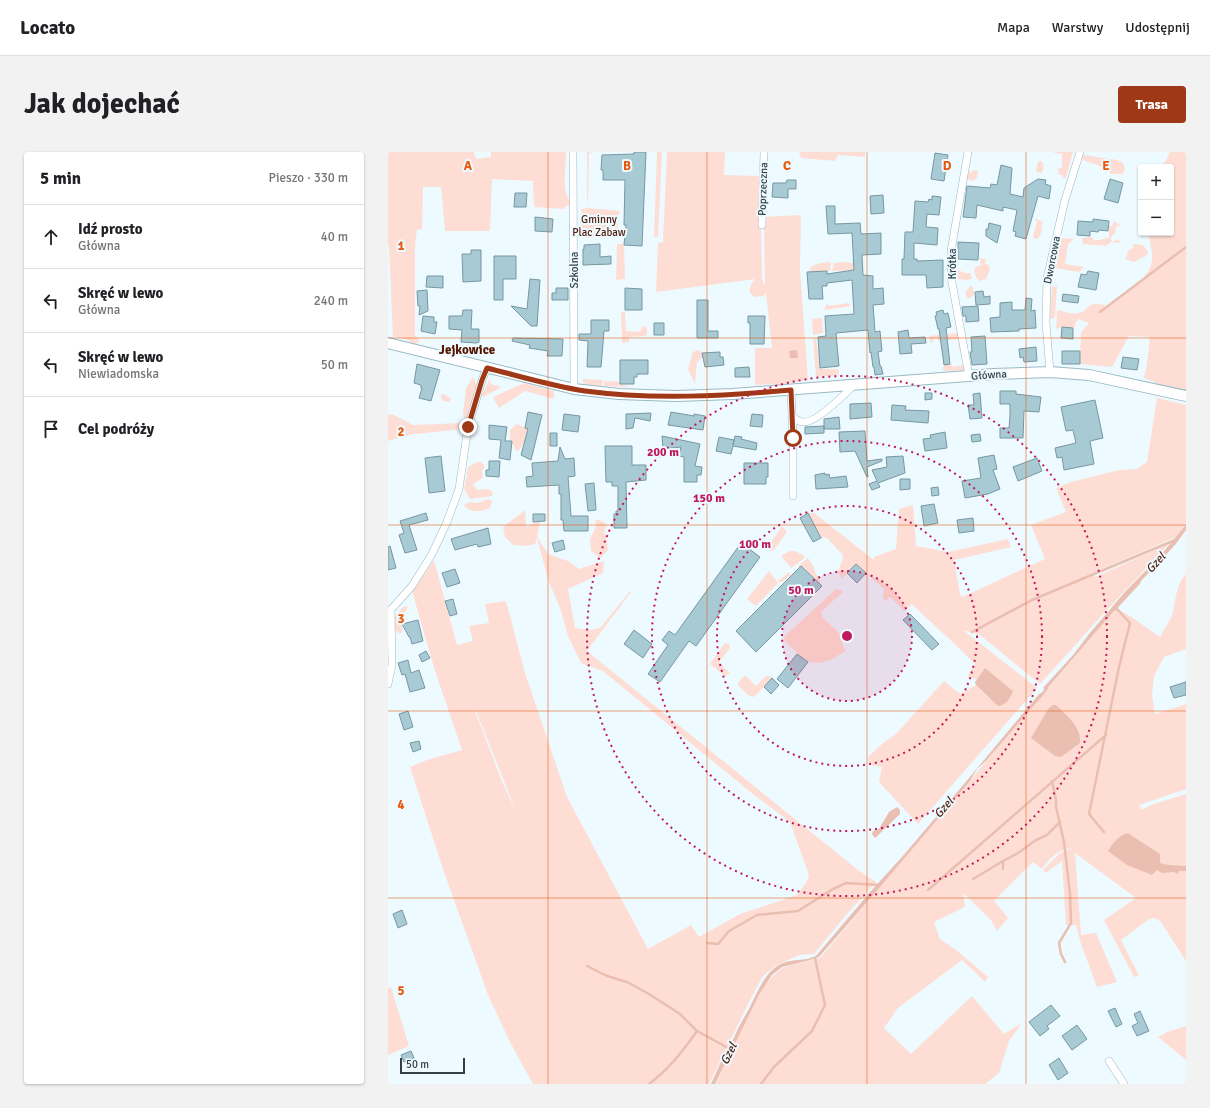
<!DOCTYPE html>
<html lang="pl">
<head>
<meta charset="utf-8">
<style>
	body { margin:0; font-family:Signika,sans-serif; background:#f2f2f2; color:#202124 }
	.controls { position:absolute; right:12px; top:12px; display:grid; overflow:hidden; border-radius:4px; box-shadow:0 1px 3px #0004 }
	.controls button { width:36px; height:36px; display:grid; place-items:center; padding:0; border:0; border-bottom:1px solid #e0e0e0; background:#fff; color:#202124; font:20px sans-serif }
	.scale { position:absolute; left:12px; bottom:10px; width:65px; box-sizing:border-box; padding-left:4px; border:2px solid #323f44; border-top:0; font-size:11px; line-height:14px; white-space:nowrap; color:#323f44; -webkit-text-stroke:3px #edfaff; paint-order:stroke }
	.stop { position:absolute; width:12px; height:12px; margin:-9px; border:3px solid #9f3817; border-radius:50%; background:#fff }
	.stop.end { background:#9f3817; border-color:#fff; box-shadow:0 1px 4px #0008 }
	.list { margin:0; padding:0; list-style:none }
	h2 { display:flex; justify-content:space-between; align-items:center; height:52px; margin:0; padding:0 16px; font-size:17px }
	h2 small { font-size:13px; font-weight:400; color:#757577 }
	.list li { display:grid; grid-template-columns:26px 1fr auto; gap:12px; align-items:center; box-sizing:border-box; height:64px; padding:0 16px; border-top:1px solid #e0e0e0 }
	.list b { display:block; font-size:15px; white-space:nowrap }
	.list p { margin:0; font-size:13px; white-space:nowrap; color:#757577 }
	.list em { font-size:13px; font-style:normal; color:#757577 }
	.icon { flex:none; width:22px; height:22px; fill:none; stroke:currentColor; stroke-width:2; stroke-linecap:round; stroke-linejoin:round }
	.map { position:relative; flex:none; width:798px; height:932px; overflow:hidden; border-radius:4px }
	header { display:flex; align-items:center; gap:24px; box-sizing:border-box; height:56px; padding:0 20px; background:#fff; border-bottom:1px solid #e0e0e0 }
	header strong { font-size:19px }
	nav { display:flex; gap:22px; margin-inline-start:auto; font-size:14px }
	.intro { display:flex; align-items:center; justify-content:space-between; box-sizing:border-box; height:96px; padding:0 24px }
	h1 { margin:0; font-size:28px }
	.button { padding:10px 18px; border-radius:4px; background:#9f3817; color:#fff; font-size:14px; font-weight:700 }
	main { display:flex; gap:24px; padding:0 24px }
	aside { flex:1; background:#fff; border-radius:4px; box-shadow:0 1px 3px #0004 }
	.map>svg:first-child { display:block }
	.green { fill:#feded4; fill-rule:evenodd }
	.water { fill:#eabeb1 }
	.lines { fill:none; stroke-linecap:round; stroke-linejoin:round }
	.stream { stroke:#eabeb1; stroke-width:2.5 }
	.building { fill:#a8cad5; stroke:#7797a1 }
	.street-casing { stroke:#99bac5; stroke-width:8 }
	.secondary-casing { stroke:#99bac5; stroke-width:12 }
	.street { stroke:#fff; stroke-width:7 }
	.secondary { stroke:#fff; stroke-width:10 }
	.route { stroke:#9f3817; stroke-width:5 }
	.grid { fill:none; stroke:#e8590c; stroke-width:1; stroke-opacity:0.55 }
	.ring { fill:none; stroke:#c2185b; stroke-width:2; stroke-dasharray:2 4 }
	.labels { text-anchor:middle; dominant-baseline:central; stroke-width:4; stroke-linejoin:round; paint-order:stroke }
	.street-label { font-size:11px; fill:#323f44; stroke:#edfaff }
	.park-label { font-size:11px; fill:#511c0c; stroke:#edfaff }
	.water-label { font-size:12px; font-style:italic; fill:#4f1a0a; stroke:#edfaff }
	.quarter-label { font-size:13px; font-weight:bold; fill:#561501; stroke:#edfaff }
	.grid-label { font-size:13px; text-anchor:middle; font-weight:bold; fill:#e8590c; stroke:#edfaff; stroke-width:4; stroke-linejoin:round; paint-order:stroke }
	.centre { fill:#c2185b; stroke:#edfaff; stroke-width:2 }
	.ring-label { font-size:12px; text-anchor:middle; font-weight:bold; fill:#c2185b; stroke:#edfaff; stroke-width:4; stroke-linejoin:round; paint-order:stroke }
</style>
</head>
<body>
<header>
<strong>Locato</strong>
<nav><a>Mapa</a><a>Warstwy</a><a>Udostępnij</a></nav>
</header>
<div class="intro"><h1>Jak dojechać</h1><a class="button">Trasa</a></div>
<main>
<aside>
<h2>5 min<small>Pieszo · 330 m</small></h2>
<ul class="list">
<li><svg class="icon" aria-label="ahead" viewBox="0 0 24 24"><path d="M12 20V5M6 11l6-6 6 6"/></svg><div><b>Idź prosto</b><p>Główna</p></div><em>40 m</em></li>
<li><svg class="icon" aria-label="left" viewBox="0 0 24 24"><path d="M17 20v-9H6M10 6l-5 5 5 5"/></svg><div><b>Skręć w lewo</b><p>Główna</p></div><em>240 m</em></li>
<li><svg class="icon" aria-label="left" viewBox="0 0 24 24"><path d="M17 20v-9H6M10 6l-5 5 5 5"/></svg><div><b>Skręć w lewo</b><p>Niewiadomska</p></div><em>50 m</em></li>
<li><svg class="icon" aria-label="arrive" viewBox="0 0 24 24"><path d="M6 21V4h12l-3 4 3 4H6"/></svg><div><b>Cel podróży</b></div></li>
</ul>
</aside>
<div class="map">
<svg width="798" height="932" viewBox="0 0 798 932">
	<rect width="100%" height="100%" fill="#edfaff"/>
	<path class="green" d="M0,0H86L88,7L103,5V0H178C178,12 176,24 177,36C178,44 182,46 182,54H177V57L146,55L145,29L104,27L102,79H57L53,35H35L34,77L29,78L27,92V184L31,187V190L26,193C21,187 12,186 5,184L1,94L0,93Z
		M199,0H206L201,1L200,50L199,49Z
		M269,0H274L270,85H266Z
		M279,0H337L336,23L372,24L374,125L375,131L377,133L376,65L413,63L412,117L420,228L386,234V232L367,233V196H384L378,141L375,144L367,145L363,142L361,138L364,131L367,127L268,140L270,91L275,90Z
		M411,0H477V5L450,3L447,9L413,6Z
		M664,0H685L678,26L674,25L675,23H671L670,17L674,15V2Z
		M782,0H798V238L776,234L756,226L759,212L762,185L741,184L724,215L692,212L693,180L701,171L692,168L691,166L687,172V176L674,175L668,177L669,159L672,158C679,162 687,162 695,160C702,151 708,150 719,154C734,143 765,126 764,106C764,98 762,89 760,81H783V15H774V13L778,8Z
		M696,3L729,8L735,11L737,17L735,22H722L721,17L697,9L693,6Z
		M652,9H654C656,14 656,16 654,21L648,20L650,10Z
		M588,18L590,20L589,26L585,29L579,27C579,21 583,19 588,18Z
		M201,56L232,59L231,62L230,63V85L193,86L194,65L193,57Z
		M649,67L655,70L653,72C655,77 653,84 649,87H647L645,84L649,70L647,68Z
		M726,69L732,73L728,75L727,81L723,85V88L725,90L729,87L732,89L731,91L723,90L718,94L695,92L694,86L704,85L706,88H713L714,87L721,86V74H724Z
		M673,86L686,87L680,92L677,112L696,115L691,120L666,116C667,106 667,94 673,86Z
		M229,92H236L237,127L228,128Z
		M748,92L755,93L760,100L759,103L746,110L737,107L739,104L740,99L745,96V93Z
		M592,106L597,107L598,108L597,112H600L602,117L598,127L591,129L588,125L586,117L589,114H593Z
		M443,110L442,119L421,120C424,110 435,111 443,110Z
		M454,110L466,111L467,118L444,119L446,111Z
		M569,117L576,121H582L584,126L581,128L568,127L567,121Z
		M582,134L585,135L586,143L580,147L577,142L578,139Z
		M669,134L667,164L665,167L662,166L664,135Z
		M460,151L463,154L436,158L439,152L441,154Z
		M233,160H237L238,179L252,180L254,175L258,174L259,176V183L257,184L241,185V190L234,191Z
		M434,166L435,181L425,183L424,167Z
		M570,181L574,200L571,198L570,187L550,189L549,186H545V190H542L541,184Z
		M428,186L432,217H450L451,223L428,225L425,187Z
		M310,198L313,199L315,205L309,210L307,232L300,217L305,200Z
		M564,212V215L576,213L577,218L556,219L555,217L556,213Z
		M85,225L89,234L82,263L77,269L75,261L78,236Z
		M195,227L215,228L214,234L198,232L195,230Z
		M101,228H103L102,231L105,233L112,234L111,237L95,245H93Z
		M216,229L233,230L235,233L240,234V235L216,234Z
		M136,231L166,239V247L137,239L111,256L105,245Z
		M56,242L63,247L62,250L55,249L53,246V243Z
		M769,246L798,253V373L790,384L702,422L707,425L781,392L718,459L652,532L592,483L575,478L649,536L530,672L491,630L494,615L481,613L480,605L494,592L509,581L556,529L572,542L588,533L602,547L597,516L589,527L580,525L582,519L587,512C567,491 545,473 524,452L517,459L502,445L497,449L495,446L496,437L468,412L454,427L450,419L455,407L454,402L439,386L436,385L433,386L420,361H426L486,408V405L508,397L511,357L525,353L528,394L560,400L620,387L623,395L566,408L572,442L574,445L657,407L643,373L678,360L668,336L683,330L731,318L749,317L759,310Z
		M4,262L25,273L75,271V277L28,282H25L0,289V263Z
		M129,272L140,277L136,291L131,298L128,299L122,286V278Z
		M89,310H93L96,313V317L94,319L95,326L85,332L89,338C96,338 99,335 105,340L104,344C96,346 90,345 82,347L76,337L80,315Z
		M101,347L104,350L102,356C93,360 85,361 77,355L76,353L82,350L89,351Z
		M137,358L138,375L152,369L149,385L160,402L180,409L191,417L216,409L215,421L180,437L187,476L202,478L212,476L242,439L243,440L199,499L470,718L488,730L458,763L426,802L411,803L387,814L374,825L360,852L321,932H145L122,890L100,843L55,717L22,615L39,608L74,598L47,519L24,439L46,408L69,493L85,489L81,474L101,471L97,452L118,449L137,521L179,645L260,797L303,773L311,785L352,762L409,743L418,731L421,723L402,670L366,643L215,519L193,511L180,484L172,456L161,430L149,386L147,392L137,394L125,393L117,385L115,375ZM87,559H88L128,659L115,632Z
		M208,367L216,370L219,374L216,379L219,387L220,398L212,406L203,399L202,387L207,377Z
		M394,374L399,380L386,398L382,399L379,396Z
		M402,399H407L417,404L414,408L403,416L393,404Z
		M420,406L425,414L429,424H432V432L413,414L411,416L410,414Z
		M381,419L389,430L401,420L403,423L394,430H391L368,454L359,447Z
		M798,422V497L776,505L766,524L764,544L767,562L798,552V637L751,653L754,658L763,653L798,642V809L773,770L767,766L761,767L733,788L751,824L746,825L716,768L748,746L687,701L693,783L708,781L729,830L709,835L693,792L688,773H678L674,709L658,721L655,718L672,701L684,696C670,697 662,706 654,717L645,710L606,749L620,766L609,779L603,768L575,741L577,755L546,770L552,787L568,798L600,825L597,830L574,808L510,856L496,876L523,902L584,844L616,882L634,871L621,889L611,921L597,932H328C340,905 370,832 393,817C400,813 422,809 432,806L728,456L742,464L772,485C776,477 783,468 785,460C788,446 788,433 798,422ZM740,681L772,702L771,715Z
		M448,437L452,438L455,440L436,457L433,461L435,466L451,481L457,499C439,512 423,517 408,500C403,494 398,493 396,485Z
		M17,454L20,455L15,465L14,480L12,482L7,478V464L15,455Z
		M337,491L341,492L342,496L331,510L342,521L337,524L322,512Z
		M357,523L368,534L379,523L384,526L366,545L360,543L350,533V531Z
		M3,835L21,894L0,903V836Z
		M798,874V908L770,885L779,880Z"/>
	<path class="water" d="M409,198L410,206H402L401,199Z
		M798,373V378L787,393L737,446L658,538L655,536L686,502L701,482L737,440L771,405Z
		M597,516L625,539C622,547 618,553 610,554L588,533L587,530Z
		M652,541L655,543L598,609L589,617L582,629L493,734L431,805L426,807L394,815L384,823L371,843L327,932H323L341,892L345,888C349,877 356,866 362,855C369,841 378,817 395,811C405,807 418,809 428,804L483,739L514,705L571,638Z
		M665,553H668C678,563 694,575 692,591L673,605L667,604L643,586L661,556Z
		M509,655L512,658V662L487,686L484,682L485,679L491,677L501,660Z
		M740,681L772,702V711C781,714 788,713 798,714V719H791L789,722L786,720L774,721L769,718L764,723L739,713L720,699C725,691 731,683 740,681Z"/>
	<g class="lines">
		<path class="stream" d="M712,160L798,95
			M726,458L751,431
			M584,480L644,448L787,388
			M652,545L659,536
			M664,629L668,648V655L676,690L682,742L683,771L671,791L673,802L677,810
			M716,680L701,662L731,515L742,471L728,456
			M615,709V717
			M585,727L615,709L630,701L648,688L659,683L672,670
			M540,738L718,583
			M319,791L330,792L341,779L369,763L410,759L445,737L458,731L491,733
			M199,814L219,824L239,830L261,842L292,862L309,879L342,897
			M261,932C281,917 295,899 309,879
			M373,932L386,915L424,879L437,853L427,806"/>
	</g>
	<path class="building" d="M246,0H258L254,94L236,93L238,73H236L237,28H215V18H213L214,3L246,2Z
		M547,1L560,3L556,29L543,27Z
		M613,13L624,16L622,42L635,45L636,36L650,27L658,28L657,32L663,34L661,47L650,44L638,87L627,84L628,80L625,79L629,58L615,55V59L589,53L588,66L575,65L579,34L602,36L603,32L609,33Z
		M722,27L735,31L730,51L716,47Z
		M399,28H408V37H400V46L384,45L385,31H398Z
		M127,41H139L138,55H126Z
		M495,43L496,61L483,62L482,44Z
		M544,44L553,45L551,63L539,62L538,75L550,76L549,93L526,91V107H529V109L555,108V135L539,136L538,123H514V107H516L517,80H525L527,49L540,50L541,47L544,48Z
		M438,54H447V72L472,71L473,82L493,81V102L474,103L475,123L485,124V137L495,136L496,152L485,153L487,180L492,179L494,199L490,200L492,214H493L495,222L487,223L486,215H485L483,200L482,201L480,178L448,181L451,214L432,216L430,185L438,184L437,164L466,162L464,128L439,131V134H434L435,147H421L419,120L439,119V122L466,118L464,81L440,82Z
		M147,65L165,67L164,80L147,79Z
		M705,67L721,69L720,79L711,78L710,80L702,79V84L689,83L690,69L705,70Z
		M601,71L613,74L609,91L598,84V77H600Z
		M570,90L591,91L590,108L570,107Z
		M212,92V105L223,104V112L195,113V97H196V93Z
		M83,98H93V129L75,130L74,102H83Z
		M106,104H128V127H115V148H106Z
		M700,119L711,121L708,138L690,135L693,122L698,123Z
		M39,124H55V136L38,135Z
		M142,127L152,128L149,174H143L123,154L139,157Z
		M168,136H180V148H164V141H168Z
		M237,136L254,137V158H237Z
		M39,138L40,159L31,163L32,154H30L29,139Z
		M595,139L596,145L602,144V152L588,153L587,140Z
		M675,142L691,144L690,151L674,149Z
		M638,146L644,147L643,159L647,158L648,176L631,177V179L603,180L602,166L612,165V151L624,150V158H637Z
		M309,148H320V179H330V186H309Z
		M590,154L591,169L578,170V164H575L574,155Z
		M75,158H84L83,177H91V190L88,191L73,190L74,178L61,177V164H74Z
		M555,158L556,162L560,161L563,175L558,176L562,212L556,213L551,177H550L547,164L549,163L548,160Z
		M35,164L46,165V170H49L47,182L33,179Z
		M360,164H377L376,192H362V171H360Z
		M203,168H221V179H216L213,215H199L200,189L191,188V182H203Z
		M266,171H276V183H266Z
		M674,175L685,176V187L673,186Z
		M520,178L521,186L537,185L538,191L523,192L524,201L512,202L510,180Z
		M597,184L599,212L584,213L582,200H584L583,185Z
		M125,186L175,187L174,204H159L160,199L141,196L142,193L124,189Z
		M648,195L649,209L636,210L635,205L632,206L631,197Z
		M674,199H692V212H674Z
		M332,200V205H335L336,213L317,215L314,201Z
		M735,205L751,207L749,218L733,216Z
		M232,208H260V222H249V225H246V232H232Z
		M29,212L52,218L43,249L31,246L34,236H33V233L26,231Z
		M361,215L362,225H347V216Z
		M612,239H628V242L653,245L651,260L636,259L635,286H612V276H621L622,264V252H612Z
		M537,241H544V247L537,248Z
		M592,241L594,266L582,267L580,253H586L585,242Z
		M707,248L715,286L702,289L706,312L676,318L674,305L669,306L667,296L688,291L685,278L678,279L673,255Z
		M483,251L484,265L462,267V252Z
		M504,253L518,254L517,258L541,259L540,271L503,268Z
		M140,260L154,263L143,308L133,303L140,277L137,276Z
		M283,260L306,264V262L317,264L315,278L280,273Z
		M263,261L262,269L247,266L245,276L238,277V262Z
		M176,262L192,264L190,280L174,278Z
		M364,262L375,263L374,275L362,274Z
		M451,265L452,277H436V267Z
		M101,273L119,275L117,289H124L122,308L111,306L113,288L101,287Z
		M436,274V281L417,282V275Z
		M477,279L479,309L494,307V309L479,315L480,325H479L467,299L452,300L451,280Z
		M557,280L559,296L537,299L535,287L543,286L542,283Z
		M162,281H169V294H162Z
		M592,282L593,289L584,290L583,283Z
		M274,284L312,292L307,314L314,315L313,323H309V330H296V305L291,304L293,295L275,297Z
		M347,284L354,285L353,287L369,291L368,298L345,294L343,302L328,299L331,285L346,288L345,293Z
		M217,294H244V313H258V328L238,330L239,376H226V362H228V359H230V334H224V330H218Z
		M172,295L177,307L186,306L187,324L180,325L183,364H200V379H176L175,368H173V342H171V333L139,335L138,325L145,324L144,311L170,309Z
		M606,303L609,317L605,318L612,337L600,342L577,346L574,329L593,326L590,306Z
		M53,304L57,339L41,341L37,306Z
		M515,304L517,321L490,331L492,335L484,338L481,332L489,329L484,318L499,315L498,305Z
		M649,306L654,319L630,329L625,315Z
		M101,309H112L111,325L98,324V318H101Z
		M356,311H380V325H378V332H356Z
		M437,321V323L441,322L442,326L458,324L460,335L428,337L427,323Z
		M512,327H522V337L512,338Z
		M206,331L208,358L200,359L197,332Z
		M550,335L551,343L544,344L543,336Z
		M546,352L550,371L536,374L533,354Z
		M38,361L40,368L21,373L29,398L17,401L11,383L16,381L12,369Z
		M420,361L433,386L425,390L412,366Z
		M145,362H157V369L145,370Z
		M585,366L586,379L571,381L569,368Z
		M100,376L103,392L90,395L89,392L67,398L63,387Z
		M175,388L177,397L167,400L164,391Z
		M353,391L372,405L308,494L301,489L272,530L260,522L280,493L274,488L281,479L287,483Z
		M2,394L8,416L0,418V395Z
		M468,412L478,421L469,431L459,421Z
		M413,414L434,434L368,500L348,479Z
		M67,417L72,431L59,435L54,421Z
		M65,447L69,462L62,464L57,449Z
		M522,462L551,492L544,498L515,468Z
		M30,468L35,489L24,492L22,485H21L14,472Z
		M246,478L264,492L255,506L236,492Z
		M38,499L42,506L34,510L31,503Z
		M409,502L420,510L400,536L389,527Z
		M20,508L23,521L31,518L37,536L22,540L17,522L14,523L10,511Z
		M384,526L391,533L383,542L376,535Z
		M798,530V543L786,546L782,535Z
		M20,559L25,575L16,578L11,562Z
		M31,589L33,597L25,600L22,591Z
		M14,758L19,772L10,776L5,762Z
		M663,853L672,864L659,874L661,877L652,884L641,870Z
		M727,856L734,872L728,875L720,859Z
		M752,859L761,879L749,884L744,874L750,871L746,862Z
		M689,873L699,887L684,898L674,884Z
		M23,899L26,906L16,910L13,903Z
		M671,906L680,921L670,928L661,913Z"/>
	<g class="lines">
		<defs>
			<path id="street" d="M185,0L186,237
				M580,0L563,99V125L581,224
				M374,73L376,0
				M662,220L658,171L659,126L677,48L692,0
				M403,238L405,286V344
				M404,264C407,267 410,270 415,270C427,272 456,243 465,234
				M0,461L24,434L44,402L59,370L71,337L80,275L94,228L99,216
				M0,532L4,513L3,459
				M721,909L736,932"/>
			<path id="secondary" d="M0,191L186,237L231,242L288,244L345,242L606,222L662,220L701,223L798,244"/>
		</defs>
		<use href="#street" class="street-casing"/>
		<use href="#secondary" class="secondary-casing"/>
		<use href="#street" class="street"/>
		<use href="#secondary" class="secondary"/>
	</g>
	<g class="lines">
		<path class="route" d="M80,275L94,228L99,216C131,224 164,234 197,239C265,248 335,244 403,238L405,286"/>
	</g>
	<path class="grid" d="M160,0V932M319,0V932M479,0V932M638,0V932M0,186H798M0,373H798M0,559H798M0,746H798"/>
	<circle cx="459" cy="484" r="65" fill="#c2185b" fill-opacity=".12"/>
	<g class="ring">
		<circle cx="459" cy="484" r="65"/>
		<circle cx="459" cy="484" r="130"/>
		<circle cx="459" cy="484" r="195"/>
		<circle cx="459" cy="484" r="260"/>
	</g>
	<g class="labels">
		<g class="street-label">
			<text transform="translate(375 37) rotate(-88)">Poprzeczna</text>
			<text transform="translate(664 108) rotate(-79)">Dworcowa</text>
			<text transform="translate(564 112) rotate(-90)">Krótka</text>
			<text transform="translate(186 118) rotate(-90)">Szkolna</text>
			<text transform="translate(601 223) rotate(-4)">Główna</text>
		</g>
		<g class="park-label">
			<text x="211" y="67">Gminny<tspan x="211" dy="13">Plac Zabaw</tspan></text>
		</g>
		<g class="water-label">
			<text transform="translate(768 411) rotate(-48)">Gzel</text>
			<text transform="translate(556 656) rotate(-49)">Gzel</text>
			<text transform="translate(341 902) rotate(-64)">Gzel</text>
		</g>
		<g class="quarter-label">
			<text x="79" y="198">Jejkowice</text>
		</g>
	</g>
	<g class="grid-label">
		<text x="80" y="18">A</text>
		<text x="239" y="18">B</text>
		<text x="399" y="18">C</text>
		<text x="559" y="18">D</text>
		<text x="718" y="18">E</text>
		<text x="13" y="98">1</text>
		<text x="13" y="284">2</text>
		<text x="13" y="471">3</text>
		<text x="13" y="657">4</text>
		<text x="13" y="843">5</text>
	</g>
	<circle cx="459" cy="484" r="6" class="centre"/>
	<g class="ring-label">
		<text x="275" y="304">200 m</text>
		<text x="321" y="350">150 m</text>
		<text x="367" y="396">100 m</text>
		<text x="413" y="442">50 m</text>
	</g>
</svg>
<div class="controls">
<button>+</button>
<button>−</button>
</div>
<div class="scale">50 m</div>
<div class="stop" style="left:405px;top:286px"></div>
<div class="stop end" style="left:80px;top:275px"></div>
</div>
</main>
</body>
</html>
